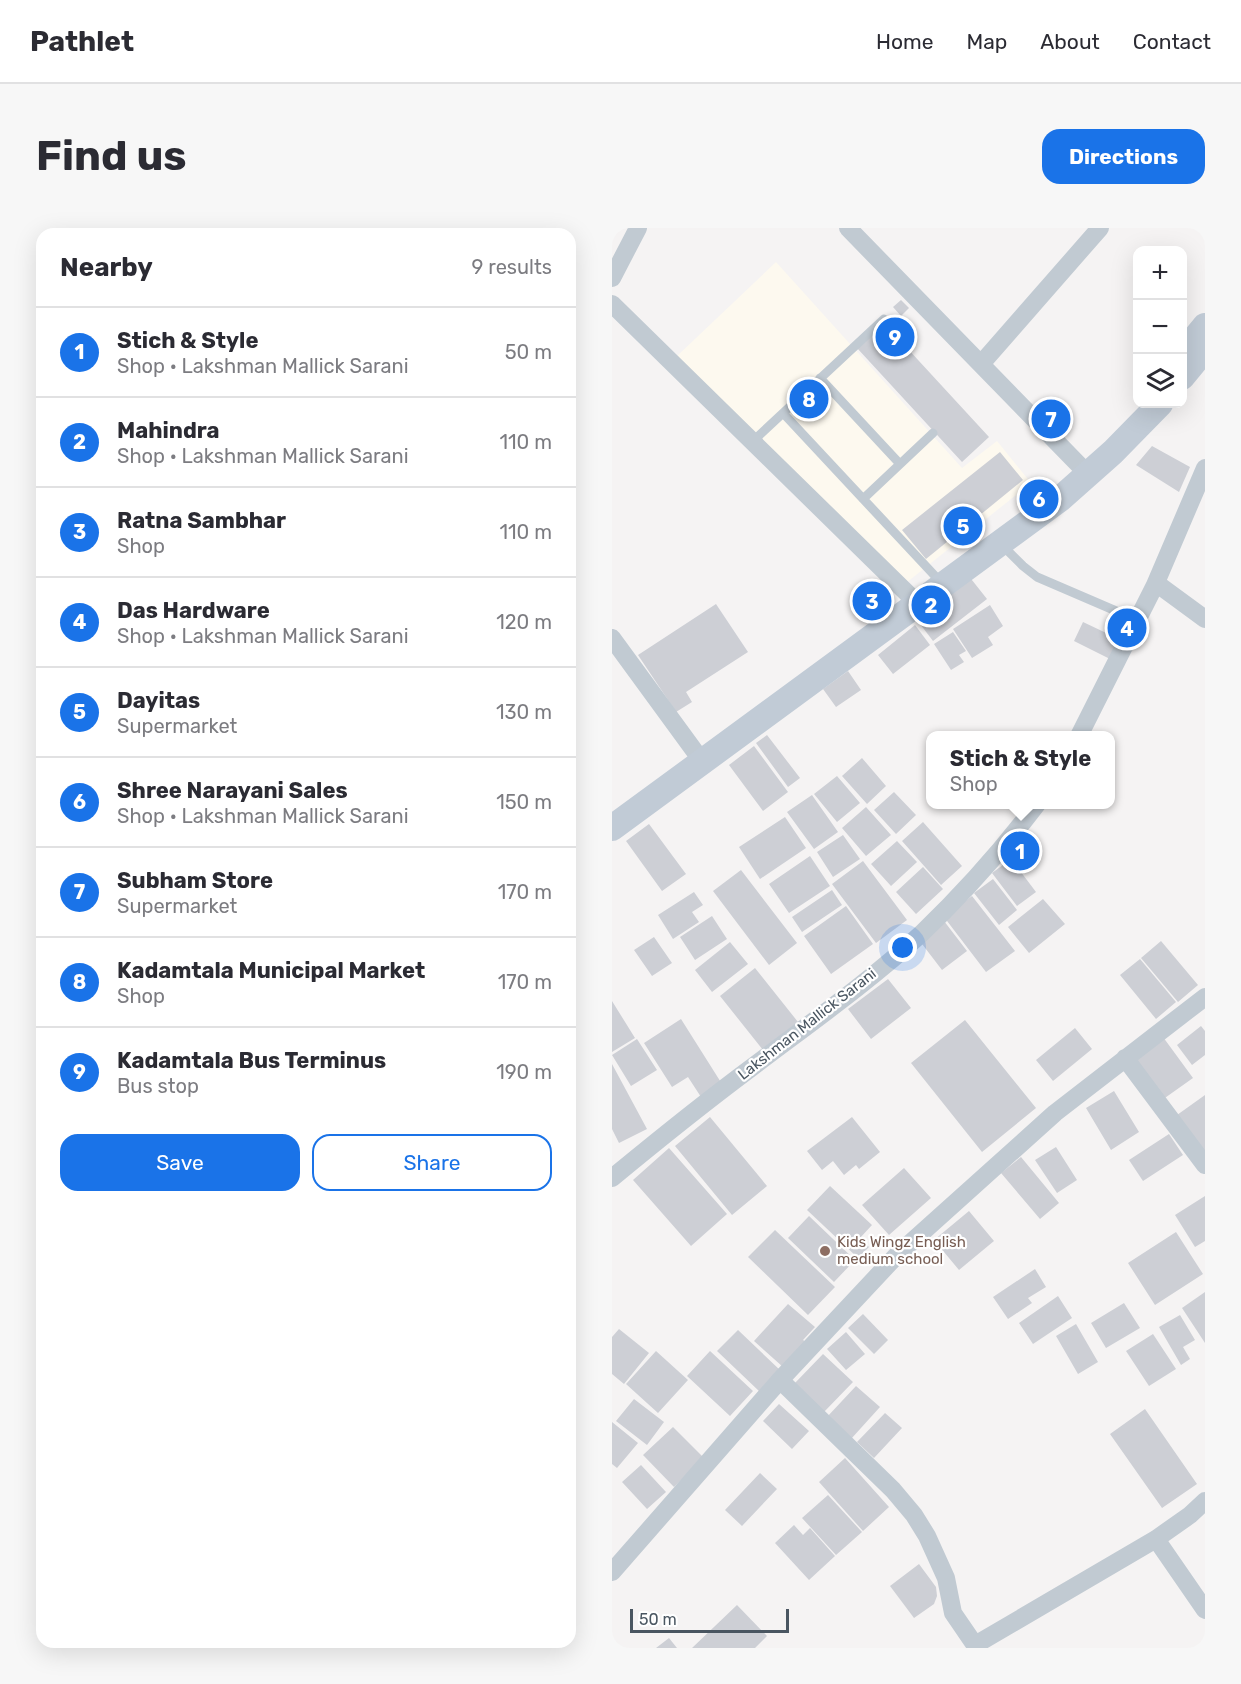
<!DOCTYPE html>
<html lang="en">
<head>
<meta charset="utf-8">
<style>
	body { margin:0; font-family:Rubik,sans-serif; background:#f7f7f7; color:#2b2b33 }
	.controls { position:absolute; right:18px; top:18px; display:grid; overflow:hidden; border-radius:12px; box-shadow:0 6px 24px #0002 }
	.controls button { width:54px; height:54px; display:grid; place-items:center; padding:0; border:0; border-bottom:2px solid #e1e1e2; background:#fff; color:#2b2b33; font:30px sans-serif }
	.scale { position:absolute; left:18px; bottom:15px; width:159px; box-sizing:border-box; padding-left:6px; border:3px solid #4a5661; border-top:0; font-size:16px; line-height:21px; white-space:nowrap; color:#4a5661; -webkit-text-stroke:4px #fff; paint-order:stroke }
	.you { position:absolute; left:291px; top:720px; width:21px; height:21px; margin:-15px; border:4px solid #fff; border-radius:50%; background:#1a73e8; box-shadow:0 0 0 9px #1a73e833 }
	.badge { display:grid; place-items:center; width:39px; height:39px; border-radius:50%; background:#1a73e8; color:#fff; font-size:20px; font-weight:700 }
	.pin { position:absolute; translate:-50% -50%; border:3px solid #fff; box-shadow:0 2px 6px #0006 }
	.popup { position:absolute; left:314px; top:503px; width:189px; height:78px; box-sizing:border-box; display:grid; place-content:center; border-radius:12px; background:#fff; filter:drop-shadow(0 2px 4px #0005); font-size:20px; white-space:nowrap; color:#7c7c81 }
	.popup b { font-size:22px; color:#2b2b33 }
	.popup::after { content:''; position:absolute; left:50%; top:100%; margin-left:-12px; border:12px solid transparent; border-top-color:#fff }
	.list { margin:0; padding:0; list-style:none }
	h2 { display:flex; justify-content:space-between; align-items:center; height:78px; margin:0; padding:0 24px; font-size:26px }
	h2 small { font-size:20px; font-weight:400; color:#7c7c81 }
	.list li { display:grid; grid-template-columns:39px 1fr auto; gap:18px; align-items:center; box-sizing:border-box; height:90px; padding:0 24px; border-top:2px solid #e1e1e2 }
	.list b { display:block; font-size:22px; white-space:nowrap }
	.list p { margin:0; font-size:20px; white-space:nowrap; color:#7c7c81 }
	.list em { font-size:20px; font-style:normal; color:#7c7c81 }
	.actions { display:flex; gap:12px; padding:18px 24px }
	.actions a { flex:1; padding:14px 0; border:2px solid #1a73e8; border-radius:18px; text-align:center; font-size:21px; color:#1a73e8 }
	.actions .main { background:#1a73e8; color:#fff }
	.icon { flex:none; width:33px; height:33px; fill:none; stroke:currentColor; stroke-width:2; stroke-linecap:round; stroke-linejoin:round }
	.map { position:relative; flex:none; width:593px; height:1420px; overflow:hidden; border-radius:18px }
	header { display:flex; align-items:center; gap:36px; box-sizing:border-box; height:84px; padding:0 30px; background:#fff; border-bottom:2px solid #e1e1e2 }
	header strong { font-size:28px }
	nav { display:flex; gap:33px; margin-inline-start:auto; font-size:21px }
	.intro { display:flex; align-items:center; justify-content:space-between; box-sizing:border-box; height:144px; padding:0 36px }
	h1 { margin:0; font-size:42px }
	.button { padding:15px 27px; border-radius:18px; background:#1a73e8; color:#fff; font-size:21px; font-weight:700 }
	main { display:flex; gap:36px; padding:0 36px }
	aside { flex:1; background:#fff; border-radius:18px; box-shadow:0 6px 24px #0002 }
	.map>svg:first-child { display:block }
	.commercial { fill:#fdf9ef }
	.building { fill:#cdcfd5 }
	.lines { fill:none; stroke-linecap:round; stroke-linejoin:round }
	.lane { stroke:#c1cad2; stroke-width:9 }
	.street { stroke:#c1cad2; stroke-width:18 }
	.secondary { stroke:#c1cbd6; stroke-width:26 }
	.education-dot { fill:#8d6e63; stroke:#fff; stroke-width:2 }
	.labels { text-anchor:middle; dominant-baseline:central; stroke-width:4.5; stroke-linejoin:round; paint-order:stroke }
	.street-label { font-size:15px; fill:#4a5661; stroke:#fff }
	.education-label { font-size:15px; fill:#785e54; stroke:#fff; text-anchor:start }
</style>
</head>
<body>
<header>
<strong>Pathlet</strong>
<nav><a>Home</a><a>Map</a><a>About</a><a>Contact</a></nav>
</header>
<div class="intro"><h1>Find us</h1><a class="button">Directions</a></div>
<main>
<aside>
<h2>Nearby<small>9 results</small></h2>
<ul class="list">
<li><span class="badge">1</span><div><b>Stich &amp; Style</b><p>Shop · Lakshman Mallick Sarani</p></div><em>50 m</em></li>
<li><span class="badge">2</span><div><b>Mahindra</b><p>Shop · Lakshman Mallick Sarani</p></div><em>110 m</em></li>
<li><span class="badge">3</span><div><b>Ratna Sambhar</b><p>Shop</p></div><em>110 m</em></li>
<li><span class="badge">4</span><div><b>Das Hardware</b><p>Shop · Lakshman Mallick Sarani</p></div><em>120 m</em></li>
<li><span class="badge">5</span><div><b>Dayitas</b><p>Supermarket</p></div><em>130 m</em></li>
<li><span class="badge">6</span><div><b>Shree Narayani Sales</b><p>Shop · Lakshman Mallick Sarani</p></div><em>150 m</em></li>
<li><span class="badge">7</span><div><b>Subham Store</b><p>Supermarket</p></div><em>170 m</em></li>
<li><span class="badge">8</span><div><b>Kadamtala Municipal Market</b><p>Shop</p></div><em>170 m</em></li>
<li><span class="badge">9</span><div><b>Kadamtala Bus Terminus</b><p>Bus stop</p></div><em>190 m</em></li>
</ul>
<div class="actions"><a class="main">Save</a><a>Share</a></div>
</aside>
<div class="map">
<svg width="593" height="1420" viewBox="0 0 593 1420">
	<rect width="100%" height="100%" fill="#f5f3f3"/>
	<path class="commercial" d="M164,34L350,240L385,213L419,255L294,355L64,129Z"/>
	<path class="building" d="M289,72L297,80L289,88L281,79Z
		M272,95L377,209L350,234L245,120Z
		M540,218L578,239L567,264L524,237Z
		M388,224L411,252L314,331L290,302Z
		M356,347L375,371L321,413L302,388Z
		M104,376L136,424L74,464L80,474L64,484L26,427Z
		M378,377L391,398L376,409L381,417L360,430L341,401Z
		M471,394L509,412L500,432L462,413Z
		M303,397L318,417L281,446L266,427Z
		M341,404L354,423L347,427L352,434L339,442L322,416Z
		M236,443L249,462L224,479L211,461Z
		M155,507L188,550L176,559L144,515Z
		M142,518L176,564L151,583L117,537Z
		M250,530L274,558L255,576L230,548Z
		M225,548L248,575L225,594L202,566Z
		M282,564L304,587L284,606L262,582Z
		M200,567L226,604L202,621L175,584Z
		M254,579L279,607L254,628L230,600Z
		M173,589L194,620L148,651L127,619Z
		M311,594L350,638L329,657L290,613Z
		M37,596L74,646L50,663L14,613Z
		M231,607L248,631L221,649L205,624Z
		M285,613L305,634L279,658L259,636Z
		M198,628L218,658L177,685L157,656Z
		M399,631L424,664L405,678L380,645Z
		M251,633L295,692L264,715L220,656Z
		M311,639L331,661L304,686L284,664Z
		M129,642L185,715L157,737L101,663Z
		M381,651L405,682L387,697L362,665Z
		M220,662L230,677L190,704L180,689Z
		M82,664L91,677L80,684L87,694L61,711L46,687Z
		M360,668L403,723L374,744L332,689Z
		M431,671L453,696L417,725L396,699Z
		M234,678L261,716L219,746L192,708Z
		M100,688L115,711L83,732L68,709Z
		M332,693L355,723L330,742L307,712Z
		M42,709L60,735L40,748L22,722Z
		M549,713L586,757L566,774L529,730Z
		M118,714L136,736L100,764L83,742Z
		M528,731L564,774L544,791L508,747Z
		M143,740L186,794L151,822L108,768Z
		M276,751L299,780L259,811L236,781Z
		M0,773L23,810L0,824Z
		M69,791L110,856L89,869L76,849L60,859L32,815Z
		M353,792L424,880L370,924L299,835Z
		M589,798L593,803V827L580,837L565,817Z
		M463,800L480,821L441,853L424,832Z
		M551,809L581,850L550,872L521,832Z
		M25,811L45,842L19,858L0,827Z
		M0,836L35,901L7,915L0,901Z
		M502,863L527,904L499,922L474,880Z
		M593,867V924L565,887Z
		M98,889L155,958L120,987L63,918Z
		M240,889L268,924L247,941L244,937L232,947L221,933L210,942L195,923Z
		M557,906L571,927L531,953L517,932Z
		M444,919L465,952L445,965L423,932Z
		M57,920L115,986L79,1018L21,952Z
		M409,929L447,975L428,991L389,945Z
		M292,940L319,970L277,1007L250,977Z
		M218,958L260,997L248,1010L257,1019L246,1030L195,982Z
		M593,968V1013L583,1019L563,987Z
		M357,983L382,1013L347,1042L322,1012Z
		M197,988L243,1032L222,1054L176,1010Z
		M163,1002L223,1059L196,1087L136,1029Z
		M564,1004L591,1046L543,1077L516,1035Z
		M423,1041L434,1059L416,1070L420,1075L396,1091L381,1069Z
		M593,1064V1115L570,1080Z
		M446,1068L460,1090L421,1116L407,1095Z
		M512,1075L528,1100L494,1120L479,1095Z
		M176,1076L203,1099L191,1112L194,1114L171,1139L142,1113Z
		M251,1086L276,1112L262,1126L236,1100Z
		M568,1087L583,1112L571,1119L578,1131L569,1137L547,1099Z
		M464,1096L486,1134L466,1146L444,1108Z
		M7,1101L37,1125L12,1156L0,1146V1109Z
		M126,1102L169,1143L148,1164L105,1123Z
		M234,1104L253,1126L234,1142L215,1121Z
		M541,1106L564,1141L537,1158L514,1123Z
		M44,1123L76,1152L46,1185L14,1156Z
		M98,1123L141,1163L118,1188L75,1148Z
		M211,1126L241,1154L212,1184L182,1156Z
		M244,1158L268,1179L239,1211L215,1189Z
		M22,1171L52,1194L35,1217L4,1193Z
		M167,1176L197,1203L180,1221L151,1193Z
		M533,1181L585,1256L550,1280L498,1206Z
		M273,1185L290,1200L262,1230L245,1214Z
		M0,1194L26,1215L5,1240L0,1236Z
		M61,1199L92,1230L62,1259L31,1227Z
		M233,1230L277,1279L251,1303L207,1254Z
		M29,1237L54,1264L35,1281L10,1254Z
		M148,1245L165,1261L130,1298L113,1282Z
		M216,1267L250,1304L224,1327L190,1290Z
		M182,1297L191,1307L198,1300L223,1328L197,1352L163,1315Z
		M307,1336L324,1359L325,1368L322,1376L302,1390L278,1358Z
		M125,1377L155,1408L143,1420H80Z
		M57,1410L65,1420H44Z"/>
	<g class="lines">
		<path class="lane" d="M208,150L288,236
			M171,185L324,349
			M140,214L272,91
			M251,271L321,205
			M389,316L411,338L425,349L525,392"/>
		<path class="street" d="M236,0L468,238
			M0,50L26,0
			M0,76L298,368
			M369,136L488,0
			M544,355L593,391
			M0,410L84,525
			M467,508L543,357L593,240
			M513,830L593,937
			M0,950C46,912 92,875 139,840C197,796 257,754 310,705C352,665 390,622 425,576
			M168,1152L281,1262L302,1287L315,1308L334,1350L341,1385L365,1420
			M544,1311L593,1382
			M0,1344L168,1152L285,1027L443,885L593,769
			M363,1417L544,1311L578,1287L593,1273"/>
		<path class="secondary" d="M570,126L593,98
			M570,149L593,121
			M0,600L448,271L501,224L548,176"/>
	</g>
	<circle class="education-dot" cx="213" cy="1023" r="6"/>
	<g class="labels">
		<g class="street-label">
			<text transform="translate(195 796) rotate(-38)">Lakshman Mallick Sarani</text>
		</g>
		<g class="education-label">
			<text x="225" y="1014">Kids Wingz English<tspan x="225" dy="17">medium school</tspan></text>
		</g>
	</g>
</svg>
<div class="controls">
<button>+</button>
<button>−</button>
<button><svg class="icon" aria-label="layers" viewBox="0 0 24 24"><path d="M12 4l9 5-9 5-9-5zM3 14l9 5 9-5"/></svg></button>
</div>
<div class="scale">50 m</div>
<div class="you"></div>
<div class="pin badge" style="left:408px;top:623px">1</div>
<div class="popup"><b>Stich &amp; Style</b>Shop</div>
<div class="pin badge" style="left:319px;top:377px">2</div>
<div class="pin badge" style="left:260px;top:373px">3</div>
<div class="pin badge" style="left:515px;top:400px">4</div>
<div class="pin badge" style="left:351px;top:298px">5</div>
<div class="pin badge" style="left:427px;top:271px">6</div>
<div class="pin badge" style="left:439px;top:191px">7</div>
<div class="pin badge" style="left:197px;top:171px">8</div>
<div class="pin badge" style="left:283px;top:109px">9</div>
</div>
</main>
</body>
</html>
